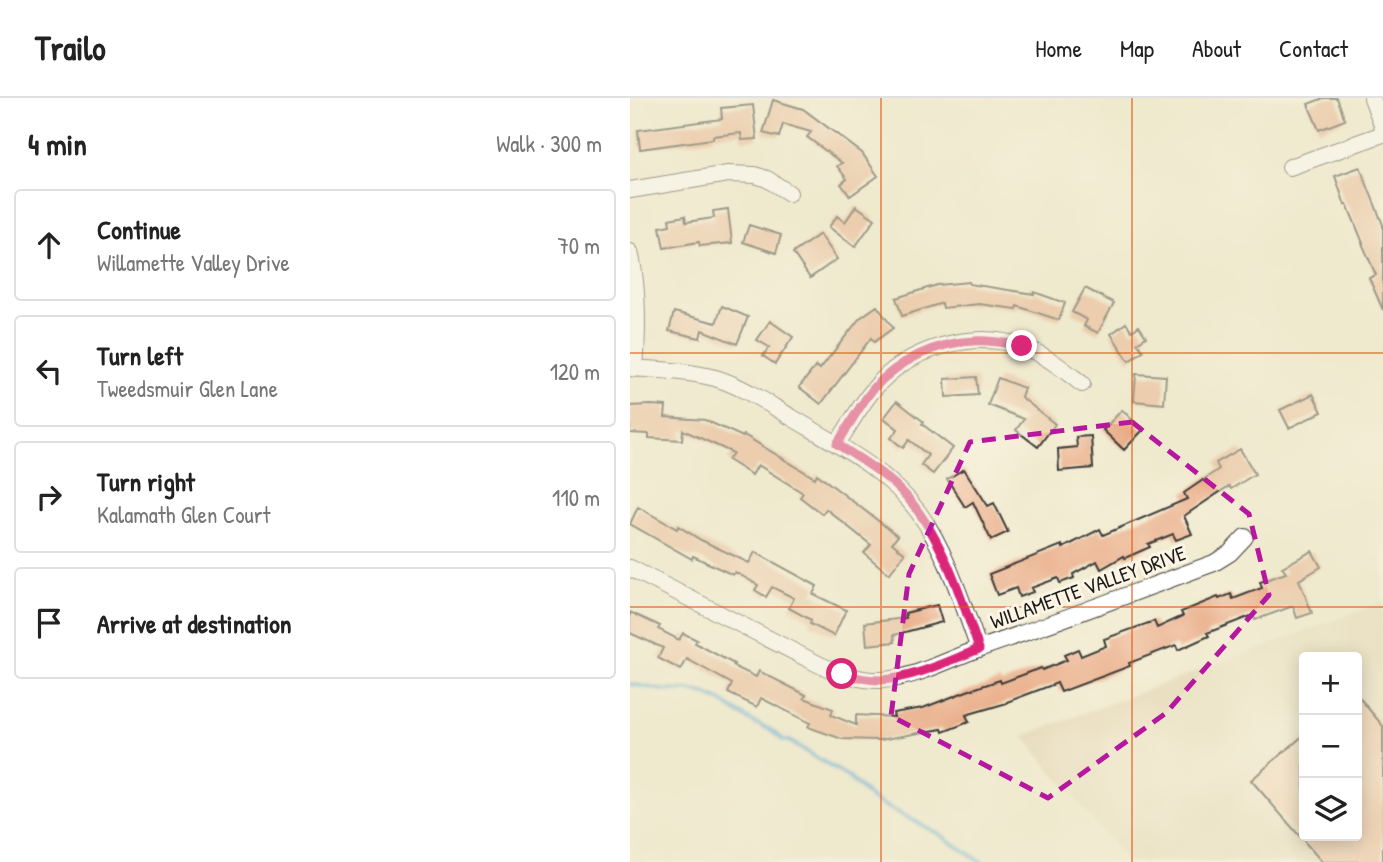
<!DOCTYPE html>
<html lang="en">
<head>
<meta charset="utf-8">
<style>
	body { margin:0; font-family:"Patrick Hand",sans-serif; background:#f2f2f2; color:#222 }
	.controls { position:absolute; right:21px; bottom:21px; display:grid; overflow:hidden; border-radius:7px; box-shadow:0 4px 18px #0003 }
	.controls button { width:63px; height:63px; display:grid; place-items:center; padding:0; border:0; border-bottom:2px solid #e0e0e0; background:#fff; color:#222; font:35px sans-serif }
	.stop { position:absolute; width:21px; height:21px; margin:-16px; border:5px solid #db2777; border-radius:50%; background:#fff }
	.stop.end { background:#db2777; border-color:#fff; box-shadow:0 2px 7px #0008 }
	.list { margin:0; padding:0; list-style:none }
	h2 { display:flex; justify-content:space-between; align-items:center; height:91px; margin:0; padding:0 28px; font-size:30px }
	h2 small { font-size:23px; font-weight:400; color:#767676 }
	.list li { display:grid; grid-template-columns:46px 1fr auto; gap:21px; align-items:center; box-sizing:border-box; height:112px; margin:0 14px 14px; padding:0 14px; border:2px solid #e0e0e0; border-radius:7px }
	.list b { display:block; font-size:26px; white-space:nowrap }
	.list p { margin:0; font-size:23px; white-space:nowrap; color:#767676 }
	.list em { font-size:23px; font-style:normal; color:#767676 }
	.icon { flex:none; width:38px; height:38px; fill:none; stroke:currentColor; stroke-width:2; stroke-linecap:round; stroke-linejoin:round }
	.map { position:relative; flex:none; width:753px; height:764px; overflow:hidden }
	header { display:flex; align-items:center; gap:42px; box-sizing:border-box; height:98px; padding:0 35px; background:#fff; border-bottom:2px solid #e0e0e0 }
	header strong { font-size:33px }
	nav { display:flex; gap:38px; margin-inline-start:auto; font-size:24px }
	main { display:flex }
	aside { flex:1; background:#fff }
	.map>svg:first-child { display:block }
	.built { fill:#e6daba; fill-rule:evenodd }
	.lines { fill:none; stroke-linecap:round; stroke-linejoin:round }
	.stream { stroke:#5daad6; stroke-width:4.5 }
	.building { fill:#e9ac87 }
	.minor-casing { stroke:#3c3b37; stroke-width:18 }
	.minor { stroke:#fff; stroke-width:16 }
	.route { stroke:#db2777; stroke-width:9 }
	.marked { fill:none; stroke:#b5179e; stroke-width:5; stroke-dasharray:14 9; stroke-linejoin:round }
	.grid { fill:none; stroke:#de560d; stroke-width:2; stroke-opacity:0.55 }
	.labels { text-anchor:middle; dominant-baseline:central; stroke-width:6; stroke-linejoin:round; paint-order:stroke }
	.street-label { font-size:21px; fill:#1c1c1c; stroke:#fcf5e5 }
</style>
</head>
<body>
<header>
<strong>Trailo</strong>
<nav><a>Home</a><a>Map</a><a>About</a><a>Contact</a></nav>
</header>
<main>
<aside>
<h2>4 min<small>Walk · 300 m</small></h2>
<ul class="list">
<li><svg class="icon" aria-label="ahead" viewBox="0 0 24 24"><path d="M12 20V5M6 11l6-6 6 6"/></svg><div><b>Continue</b><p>Willamette Valley Drive</p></div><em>70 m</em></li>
<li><svg class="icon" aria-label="left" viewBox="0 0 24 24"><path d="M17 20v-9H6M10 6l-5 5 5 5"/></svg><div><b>Turn left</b><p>Tweedsmuir Glen Lane</p></div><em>120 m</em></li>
<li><svg class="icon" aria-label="right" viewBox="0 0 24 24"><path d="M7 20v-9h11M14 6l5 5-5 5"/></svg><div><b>Turn right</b><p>Kalamath Glen Court</p></div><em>110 m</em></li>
<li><svg class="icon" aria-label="arrive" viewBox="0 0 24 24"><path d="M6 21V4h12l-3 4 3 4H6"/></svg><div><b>Arrive at destination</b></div></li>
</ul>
</aside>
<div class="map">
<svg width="753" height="764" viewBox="0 0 753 764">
	<rect width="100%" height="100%" fill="#fcf5e5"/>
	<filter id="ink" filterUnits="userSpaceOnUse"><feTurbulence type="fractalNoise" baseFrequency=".0143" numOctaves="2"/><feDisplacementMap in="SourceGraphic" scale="14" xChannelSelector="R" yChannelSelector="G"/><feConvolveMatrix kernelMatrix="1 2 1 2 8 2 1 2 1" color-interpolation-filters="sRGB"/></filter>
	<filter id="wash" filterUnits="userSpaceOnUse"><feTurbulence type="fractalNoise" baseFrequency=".00686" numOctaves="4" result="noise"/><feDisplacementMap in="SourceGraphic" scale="28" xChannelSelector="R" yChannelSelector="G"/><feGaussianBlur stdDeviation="1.57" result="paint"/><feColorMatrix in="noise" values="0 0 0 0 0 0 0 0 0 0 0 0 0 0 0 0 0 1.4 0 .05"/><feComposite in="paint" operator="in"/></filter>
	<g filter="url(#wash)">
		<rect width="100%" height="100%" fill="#efe9cd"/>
		<path class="built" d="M753,504V764H497L393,638ZM674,559H727V738H674Z"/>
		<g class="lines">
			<path class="stream" d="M0,586L33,592L65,593L75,596L90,603L121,623L141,632L153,642L159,643L218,679L242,701L311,737L351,764"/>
		</g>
		<g id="blocks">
			<path class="building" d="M694,0H707L715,22L689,32L678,6Z
				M143,2L173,11L232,55L248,78L220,98L211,86L217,81L207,68L212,65L177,39L181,34L153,26L149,39L133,35Z
				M123,7L127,41L112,42L111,35L83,38V41L10,51L8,32L92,21L91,10Z
				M730,69L753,127V212L739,180L746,177L732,145H733L717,106L715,107L705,78Z
				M226,108L245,121L225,149L199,129L207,118L215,124Z
				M98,111L102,145L70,148L69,144L34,150L30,129L40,127L39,121L55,118L56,124L84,120L83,113Z
				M119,127L151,137L146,155L113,144Z
				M190,136L207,161L180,180L163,155Z
				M339,184V186L404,196V194L435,205L429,222L387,208L386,211L349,206L313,210L312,205L272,218L266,200L307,187Z
				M455,190L484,205L468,235L454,228L457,222L442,214Z
				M92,208L118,219L107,246L72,232L70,240L39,233L44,214L86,225Z
				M247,208L263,230L244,244L241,240L191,306L169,289L186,268L190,271L230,220Z
				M140,223L163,239L145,266L133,258L139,249L127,242Z
				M496,225L502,233L509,228L516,239L507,245L513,253L499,263L481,236Z
				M506,276L536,278L534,306L504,303Z
				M346,279L348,297L316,299L315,281Z
				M368,280L394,290L391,299L425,326L408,349L386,332L394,321L358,307Z
				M683,296L692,314L659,330L650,312Z
				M267,303L294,324L292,326L323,350L303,376L291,367L298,357L279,342L273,350L261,340L268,331L254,320Z
				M21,307L36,308L35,319L75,322L113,339L114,337L185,380L187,376L268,438L262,445L275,456L259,476L234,455L241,447L196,411L192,416L170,399L173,395L128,367L122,377L98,362L103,355L53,332L52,342L19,340V336L0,335V308Z
				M492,312L513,332L494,352L473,332Z
				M461,338L463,370L429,373L428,351L447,349L446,339Z
				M610,351L625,376L601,391L599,388L554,418L562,436L546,442L543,436L518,446L520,449L495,460L494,458L471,471L467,463L443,476L444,480L430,485L428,480L401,490L403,494L389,499L386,490L367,497L359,476L432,447L433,450L470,431L473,437L557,401L554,395L589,371L586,365Z
				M334,371L358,408L364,405L378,434L361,442L343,404L335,409L317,381Z
				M8,409L47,431L48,428L71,442L119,465L125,454L187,488L183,496L216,512L204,538L180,526L181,522L159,510L164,500L142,489L136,499L125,492L128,487L105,474L103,477L63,458L62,461L0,426Z
				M682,453L691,469L669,482L682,515L667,520L663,508L625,522L623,517L577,535L579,538L548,552L546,547L499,565L500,568L431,594L427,585L377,604V605L336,617L339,624L313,634L312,631L250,642L212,641L178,629L180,625L131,600L127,609L98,595L102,586L57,561L51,572L28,560L33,550L0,535V514L30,528L28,531L49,542L53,535L67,542L65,545L104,566L103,568L126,579L129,573L176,597L174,600L203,611L201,617L226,627V617L264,619L263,615L293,610L337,593L370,582L371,585L411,570L412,572L437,562L434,557L448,551L451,558L476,548L474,541L524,523L527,530L553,518L551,514L588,499L589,501L601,496L603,501L632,490L630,484L656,475L652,469Z
				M307,507L312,524L264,537L265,544L237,547L235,525L276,520L275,515Z
				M727,597L753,628V764H692L621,682L674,637V738H727Z"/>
		</g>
	</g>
	<g filter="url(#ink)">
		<use href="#blocks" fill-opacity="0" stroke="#3c3b37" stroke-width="2"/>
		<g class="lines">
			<defs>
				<path id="minor" d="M742,0L753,29
					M660,69L753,36
					M0,92L98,76L125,77L137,81L159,95
					M0,154C9,191 8,232 5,271
					M0,270C28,272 57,273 85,280C112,288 137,305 161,319C206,346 257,371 289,415C316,452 333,507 349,551
					M207,346C219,328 229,309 243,292C277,250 343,231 394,249C416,257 434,272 452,286
					M0,470L190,567C210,575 230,583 252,582C285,580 317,562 348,551C427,524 505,494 584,465L600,455L615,439"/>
			</defs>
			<use href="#minor" class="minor-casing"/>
			<use href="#minor" class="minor"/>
		</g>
	</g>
	<g class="lines" filter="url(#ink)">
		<path class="route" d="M212,576C224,579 236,582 249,582C282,581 319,563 349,551C331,499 313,441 277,399C258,377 231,362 207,346C219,328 229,308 243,291C268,263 306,244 344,243C360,242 376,245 392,248"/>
	</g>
	<path d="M0 0H753V764H0ZM502,324L619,416L639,497L536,615L418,700L261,618L279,476L340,344Z" fill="#efe9cd" fill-opacity=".55" fill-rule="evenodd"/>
	<path class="marked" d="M502,324L619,416L639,497L536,615L418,700L261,618L279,476L340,344Z"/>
	<path class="grid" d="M251,0V764M502,0V764M0,255H753M0,509H753"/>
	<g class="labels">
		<g class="street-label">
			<text transform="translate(458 489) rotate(-20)">WILLAMETTE VALLEY DRIVE</text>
		</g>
	</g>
</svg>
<div class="controls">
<button>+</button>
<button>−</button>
<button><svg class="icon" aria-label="layers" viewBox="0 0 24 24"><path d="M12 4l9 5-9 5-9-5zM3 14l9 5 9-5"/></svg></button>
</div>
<div class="stop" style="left:212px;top:576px"></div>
<div class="stop end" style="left:392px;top:248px"></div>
</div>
</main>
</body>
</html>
